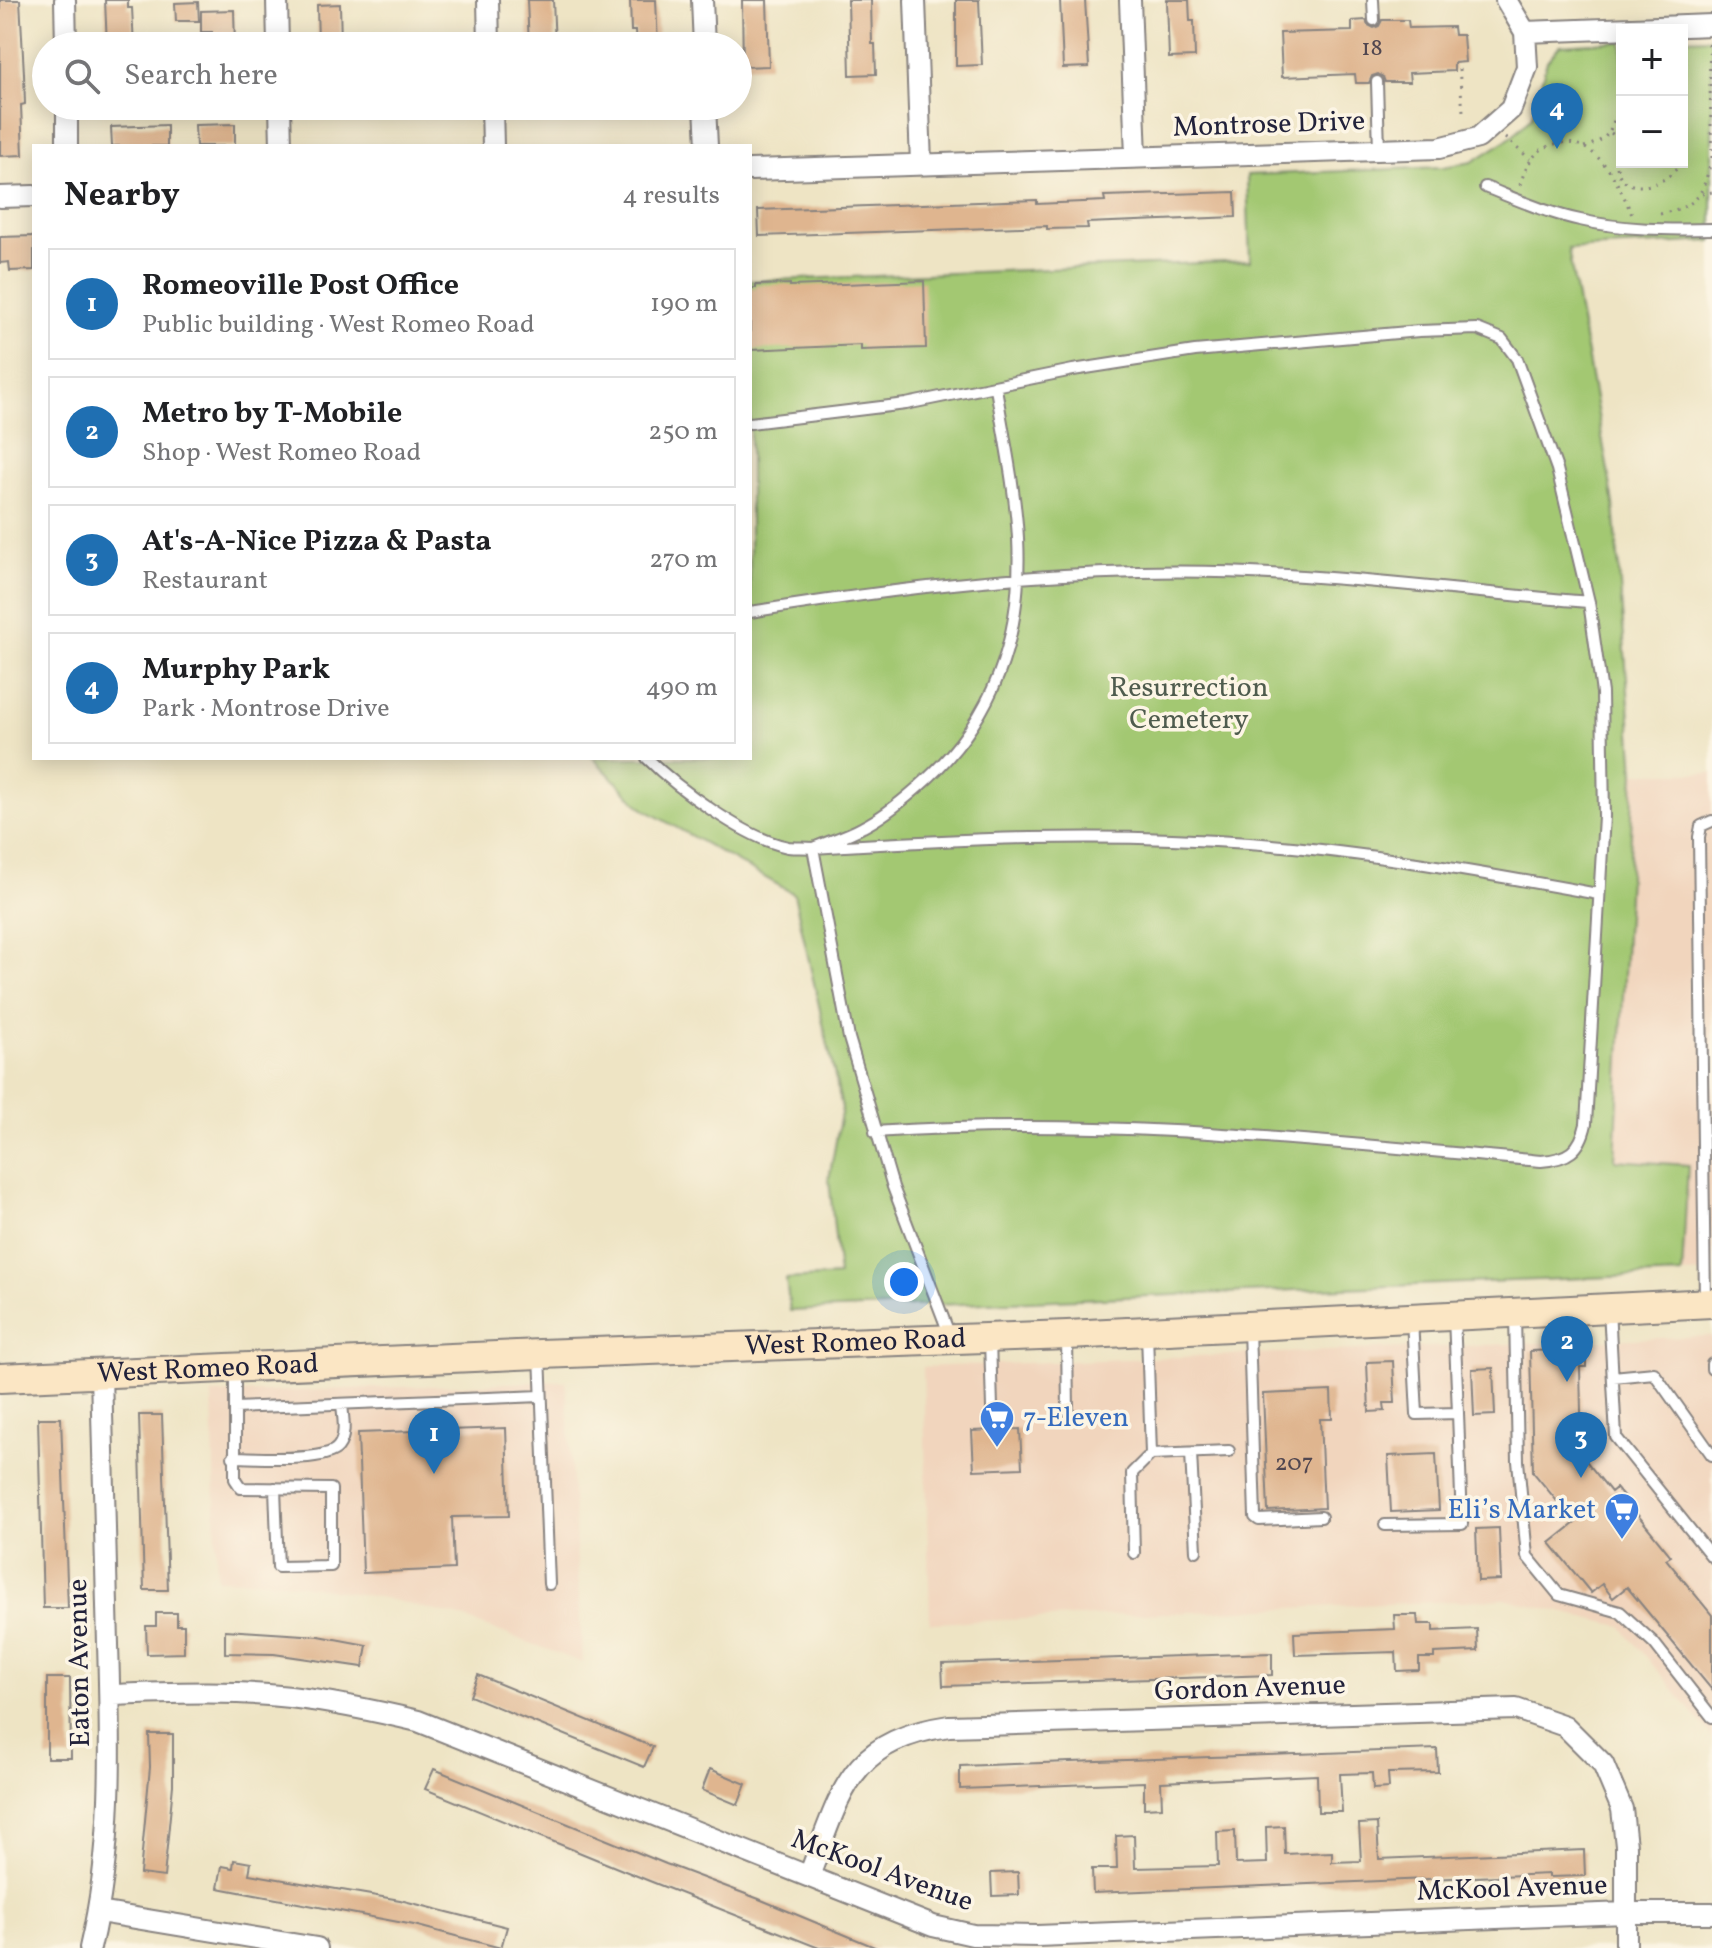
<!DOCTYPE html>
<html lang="en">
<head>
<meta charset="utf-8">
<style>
	body { margin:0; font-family:Vollkorn,serif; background:#f2f2f2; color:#202124 }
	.controls { position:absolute; right:24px; top:24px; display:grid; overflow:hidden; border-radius:0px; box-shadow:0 4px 20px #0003 }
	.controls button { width:72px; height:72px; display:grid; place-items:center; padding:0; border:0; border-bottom:2px solid #e0e0e0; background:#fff; color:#202124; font:40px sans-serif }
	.you { position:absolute; left:904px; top:1282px; width:28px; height:28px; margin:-20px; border:6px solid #fff; border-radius:50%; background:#1a73e8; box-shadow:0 0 0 12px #1a73e833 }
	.badge { display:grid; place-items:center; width:52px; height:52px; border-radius:50%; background:#1f6fb2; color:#fff; font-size:26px; font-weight:700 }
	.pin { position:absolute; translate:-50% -66px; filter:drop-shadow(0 2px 4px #0008) }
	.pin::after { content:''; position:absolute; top:42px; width:28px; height:24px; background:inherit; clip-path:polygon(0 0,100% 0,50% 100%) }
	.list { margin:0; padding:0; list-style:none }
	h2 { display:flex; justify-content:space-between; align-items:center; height:104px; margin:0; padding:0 32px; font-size:34px }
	h2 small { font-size:26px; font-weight:400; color:#757577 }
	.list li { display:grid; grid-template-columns:52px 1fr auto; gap:24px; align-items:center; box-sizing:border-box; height:112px; margin:0 16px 16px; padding:0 16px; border:2px solid #e0e0e0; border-radius:0px }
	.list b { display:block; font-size:30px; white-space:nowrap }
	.list p { margin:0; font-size:26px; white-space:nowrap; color:#757577 }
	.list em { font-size:26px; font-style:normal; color:#757577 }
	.icon { flex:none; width:44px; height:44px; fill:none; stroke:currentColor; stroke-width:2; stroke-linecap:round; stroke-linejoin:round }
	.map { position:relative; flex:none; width:1712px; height:1948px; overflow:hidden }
	.search { position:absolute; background:#fff; box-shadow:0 4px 20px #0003; left:32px; top:32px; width:720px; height:88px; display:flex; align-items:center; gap:20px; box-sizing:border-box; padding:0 28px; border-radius:44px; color:#757577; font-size:30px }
	.panel { position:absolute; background:#fff; box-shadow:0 4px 20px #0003; left:32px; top:144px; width:720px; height:616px; border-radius:0px }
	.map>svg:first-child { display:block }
	.built { fill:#f1d5bd }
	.green { fill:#a3c872; stroke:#627556; stroke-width:2 }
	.building { fill:#dfb58f }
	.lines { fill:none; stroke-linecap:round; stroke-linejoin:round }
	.service-casing { stroke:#888380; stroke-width:14 }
	.minor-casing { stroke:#888380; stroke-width:24 }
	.secondary-casing { stroke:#888380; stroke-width:32 }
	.path { stroke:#888380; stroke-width:3; stroke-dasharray:2 6; stroke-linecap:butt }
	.service { stroke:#fff; stroke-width:10 }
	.minor { stroke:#fff; stroke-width:20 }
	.secondary { stroke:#fbe6c4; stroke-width:28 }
	.labels { text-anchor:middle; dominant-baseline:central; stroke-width:7; stroke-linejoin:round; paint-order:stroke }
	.number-label { font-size:24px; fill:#514750 }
	.street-label { font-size:28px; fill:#22223b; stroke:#fcf5e5 }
	.park-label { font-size:28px; fill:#4f5c4e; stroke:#fcf5e5 }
	.shop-label { font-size:28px; fill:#366cbe; stroke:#fcf5e5; text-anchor:start }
</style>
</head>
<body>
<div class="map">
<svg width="1712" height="1948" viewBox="0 0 1712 1948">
	<rect width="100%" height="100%" fill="#fcf5e5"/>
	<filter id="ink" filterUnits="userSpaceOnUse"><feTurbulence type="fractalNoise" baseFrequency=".0125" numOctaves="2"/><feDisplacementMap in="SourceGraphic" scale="16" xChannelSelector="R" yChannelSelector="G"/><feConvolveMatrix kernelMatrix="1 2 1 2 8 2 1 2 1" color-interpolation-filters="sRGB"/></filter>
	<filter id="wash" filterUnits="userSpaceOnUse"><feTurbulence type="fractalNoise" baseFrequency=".006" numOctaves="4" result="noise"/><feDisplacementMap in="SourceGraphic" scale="32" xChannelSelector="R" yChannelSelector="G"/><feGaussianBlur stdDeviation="1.8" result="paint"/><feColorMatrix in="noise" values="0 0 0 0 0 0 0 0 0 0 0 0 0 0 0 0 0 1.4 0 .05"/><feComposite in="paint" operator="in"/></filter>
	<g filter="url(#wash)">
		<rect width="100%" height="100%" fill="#eee4c4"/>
		<path class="built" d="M1634,773H1712V1273L1682,1274L1688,1165L1615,1161Z
			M1712,1336V1742L1710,1734L1621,1626L1505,1599L930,1623L923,1367Z
			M566,1381L583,1663L461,1617L384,1598L277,1581L217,1579L212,1394Z"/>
		<path class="green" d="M1712,38V241L1568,249L1614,504L1634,773L1615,1160L1688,1165L1682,1274L790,1311L786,1279L839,1276L829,1179L842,1108L794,894L642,808L593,758H750V281L1250,261L1247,175L1443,167L1472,162L1513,136L1532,116L1547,61L1560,45L1622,41V162H1682V39Z"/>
		<g id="blocks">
			<path class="building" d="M0,0H20L24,74L25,104L21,105L23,155L0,156Z
				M105,0H128V8H132L134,46H107Z
				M527,0H553L555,46H529Z
				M630,0H656L658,46H636L635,31H631Z
				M742,0H767L769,66L743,67Z
				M848,0H871L872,44H875L876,74L850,75Z
				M956,0H979L982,65L956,66Z
				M1060,0H1085L1089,67L1063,68Z
				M1167,0H1189L1190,21H1194L1195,57L1169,58Z
				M198,2L199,21H176L175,3Z
				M340,4L341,42L318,43L317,5Z
				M234,10L235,46H212V32H201V11Z
				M1366,20L1368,25L1374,28L1379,26L1382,20H1408L1409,28L1453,27L1454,35H1463L1465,62L1454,63V71L1409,73L1410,82H1385L1383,77L1378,74L1372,76L1369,83H1356L1355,74L1282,77L1280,33L1352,31V21Z
				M235,124V146H196L195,125Z
				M167,125V146H112L111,127Z
				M1235,192L1236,217L1087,223L1088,228L1047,229V226L759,236L758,210L1037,200V204L1105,201L1104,196Z
				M34,236V270L10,271L9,262L0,263V237Z
				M924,281L926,348L861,350V345L750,350V288H756V285L790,284V286Z
				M1586,1349V1367H1580L1582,1456L1611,1492L1616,1488L1671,1556L1666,1559L1712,1615V1690L1627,1587L1613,1598L1602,1584L1591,1593L1550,1543L1575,1523L1533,1472L1530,1351Z
				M1393,1361L1395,1403H1384L1385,1411L1369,1412L1367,1362Z
				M1493,1368L1495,1415L1474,1416L1472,1369Z
				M1331,1391L1332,1419H1320L1324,1508L1268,1511L1263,1394Z
				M139,1415H162L168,1590H144Z
				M38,1418H61L68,1608H43Z
				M506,1428L509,1516L452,1517L454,1569L363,1573L358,1433Z
				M1020,1429L1022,1468L974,1470L972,1431Z
				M1436,1454L1439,1510L1391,1512L1388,1456Z
				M1499,1528L1501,1580L1478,1581L1476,1529Z
				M156,1613H177V1625H184V1653L147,1654L146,1626H156Z
				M1394,1615H1417L1418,1624H1433V1631L1477,1629L1478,1651L1434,1653V1658H1419V1670L1397,1671L1396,1652L1295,1655L1294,1633L1395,1629Z
				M225,1630L319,1636L367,1645L363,1667L274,1654L225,1653Z
				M1272,1653V1675L943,1686L942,1664Z
				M478,1675L653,1747L644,1767L470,1696Z
				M47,1678H70L71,1758H47Z
				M149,1734H173V1785L164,1877L140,1874L150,1767Z
				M1437,1749L1438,1772L1388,1773L1389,1788L1373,1789L1372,1773L1340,1774L1342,1812H1318L1317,1775L1161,1782L1162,1807L1144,1808V1782L960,1789V1766Z
				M434,1769L666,1864L759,1899L877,1948H819L647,1880L425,1789Z
				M710,1769L746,1784L738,1805L702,1790Z
				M1377,1823L1379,1859L1584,1850L1585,1876L1549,1877V1874L1093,1893L1092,1869H1117L1116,1836L1134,1835L1135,1868L1218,1866L1217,1832L1235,1831L1236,1864L1267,1863L1266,1827L1284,1826L1285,1854L1332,1852V1862L1361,1861L1359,1824Z
				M234,1860L251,1863L249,1874L400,1900L507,1927L501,1948L414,1925L218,1888L222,1866L233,1868Z
				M1018,1872L1019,1895L992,1896L991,1873Z"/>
		</g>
	</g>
	<g filter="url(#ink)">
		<use href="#blocks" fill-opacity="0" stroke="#888380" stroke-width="2"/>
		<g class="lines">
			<defs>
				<path id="service" d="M1373,0L1374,20
					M1377,82L1379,150
					M1485,187C1516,199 1547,213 1580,220C1623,230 1668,230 1712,229
					M750,423L906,404L1073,370L1195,351L1419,331L1477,329L1502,339L1517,359L1557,469L1589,602L1602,693L1604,816L1586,1124C1580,1151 1568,1159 1541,1161C1320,1141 1097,1116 875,1132
					M750,612C927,583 1107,563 1287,575C1388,581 1488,594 1589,602
					M647,758C677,788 746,839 788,847C796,848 805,847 813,848C958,839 1103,832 1249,843C1367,852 1482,873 1598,894
					M1705,1301L1699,837L1701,826L1712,821
					M1609,1309L1616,1437L1712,1557
					M1515,1315L1518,1461L1527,1556L1559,1595L1620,1612L1654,1643L1712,1717
					M1412,1319L1417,1414L1458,1413L1454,1317
					M1249,1329L1255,1517L1259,1520L1321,1517
					M950,1336L893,1187L849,1038L813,848C829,841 847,836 863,827C883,817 901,802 917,788C994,722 1023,638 1018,538C1015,488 1004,437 996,388
					M1067,1337L1068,1411
					M990,1339L992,1408
					M540,1354L549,1584
					M1712,1364V1369
					M235,1370V1479L241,1488L331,1489V1566L278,1567L275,1488
					M1613,1377L1654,1373L1712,1455
					M235,1408L541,1396
					M1191,1453L1196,1551
					M1151,1454L1229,1451
					M233,1457C255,1457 325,1463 338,1447C347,1436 343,1417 342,1404
					M1385,1525L1462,1524L1458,1413
					M1134,1553L1132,1473L1151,1454L1147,1333"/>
				<path id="minor" d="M65,0L66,46
					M277,0L278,46
					M488,0L489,46
					M702,0L704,46
					M915,0L921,164
					M1130,0L1136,157
					M1525,32L1712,25
					M67,106V146
					M280,106L281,146
					M492,106L493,146
					M705,106L707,146
					M750,170L1439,148L1478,138L1511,109L1527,67L1525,32L1506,0
					M0,197L34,196
					M110,1695C169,1693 230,1690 290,1697C333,1702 376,1711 418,1721L933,1926L973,1935L1037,1936L1626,1913H1712
					M809,1876C842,1791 848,1741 949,1726L1516,1709L1565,1726L1603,1764L1622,1809L1626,1846V1948
					M99,1912L317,1948
					M90,1948C114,1848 111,1746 108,1644C106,1554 103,1464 101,1374"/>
				<g id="secondary">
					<path id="s1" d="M0,1378L540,1354L1067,1335L1712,1303"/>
				</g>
			</defs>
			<use href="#service" class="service-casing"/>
			<use href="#minor" class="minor-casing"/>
			<use href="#secondary" class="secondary-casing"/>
			<path class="path" d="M1709,44L1712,163
				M1459,69L1463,111
				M1611,133L1622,141C1591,217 1712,188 1682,120
				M1505,138L1530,159
				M1584,147C1601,142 1609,137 1614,120H1622
				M1520,185C1526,165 1534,149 1555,144C1597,135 1619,184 1632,215
				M1702,194L1712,192
				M1660,214C1699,204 1700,200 1711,162"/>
			<use href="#service" class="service"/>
			<use href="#minor" class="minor"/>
			<use href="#secondary" class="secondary"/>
		</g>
	</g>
	<defs>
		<symbol id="supermarket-pin" viewBox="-11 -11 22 30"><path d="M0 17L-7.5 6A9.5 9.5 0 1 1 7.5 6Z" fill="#3f7fe0" stroke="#fcf5e5"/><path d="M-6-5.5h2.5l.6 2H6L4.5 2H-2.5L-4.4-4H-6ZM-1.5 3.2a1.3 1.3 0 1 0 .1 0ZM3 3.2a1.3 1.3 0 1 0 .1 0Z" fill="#fff"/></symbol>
	</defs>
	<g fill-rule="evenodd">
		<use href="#supermarket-pin" x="977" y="1398" width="40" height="54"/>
		<use href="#supermarket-pin" x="1602" y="1490" width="40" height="54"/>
	</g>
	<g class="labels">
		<g class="number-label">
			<text x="1372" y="49">18</text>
			<text x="1294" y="1464">207</text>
		</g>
		<g class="street-label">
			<text transform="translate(1269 125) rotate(-2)">Montrose Drive</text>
			<text stroke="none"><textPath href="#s1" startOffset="856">West Romeo Road</textPath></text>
			<text stroke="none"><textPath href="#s1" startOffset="208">West Romeo Road</textPath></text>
			<text transform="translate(80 1663) rotate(-91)">Eaton Avenue</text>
			<text transform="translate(1250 1689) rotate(-2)">Gordon Avenue</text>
			<text transform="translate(882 1871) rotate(20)">McKool Avenue</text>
			<text transform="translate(1512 1889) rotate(-2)">McKool Avenue</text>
		</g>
		<g class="park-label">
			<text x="1189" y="688">Resurrection<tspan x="1189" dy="32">Cemetery</tspan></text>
		</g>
		<g class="shop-label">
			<text x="1023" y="1418">7-Eleven</text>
			<text x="1596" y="1510" text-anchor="end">Eli’s Market</text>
		</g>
	</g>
</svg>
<div class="controls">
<button>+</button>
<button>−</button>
</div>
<div class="you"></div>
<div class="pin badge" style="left:434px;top:1474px">1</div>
<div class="pin badge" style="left:1567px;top:1382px">2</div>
<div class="pin badge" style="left:1581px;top:1478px">3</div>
<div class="pin badge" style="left:1557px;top:149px">4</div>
<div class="search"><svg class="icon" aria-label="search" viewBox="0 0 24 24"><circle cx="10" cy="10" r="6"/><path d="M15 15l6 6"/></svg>Search here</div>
<section class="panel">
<h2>Nearby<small>4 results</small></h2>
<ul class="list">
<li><span class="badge">1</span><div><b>Romeoville Post Office</b><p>Public building · West Romeo Road</p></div><em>190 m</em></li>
<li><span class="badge">2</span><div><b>Metro by T-Mobile</b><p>Shop · West Romeo Road</p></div><em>250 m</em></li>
<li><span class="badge">3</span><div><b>At's-A-Nice Pizza &amp; Pasta</b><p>Restaurant</p></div><em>270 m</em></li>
<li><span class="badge">4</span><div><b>Murphy Park</b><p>Park · Montrose Drive</p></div><em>490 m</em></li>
</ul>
</section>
</div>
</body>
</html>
